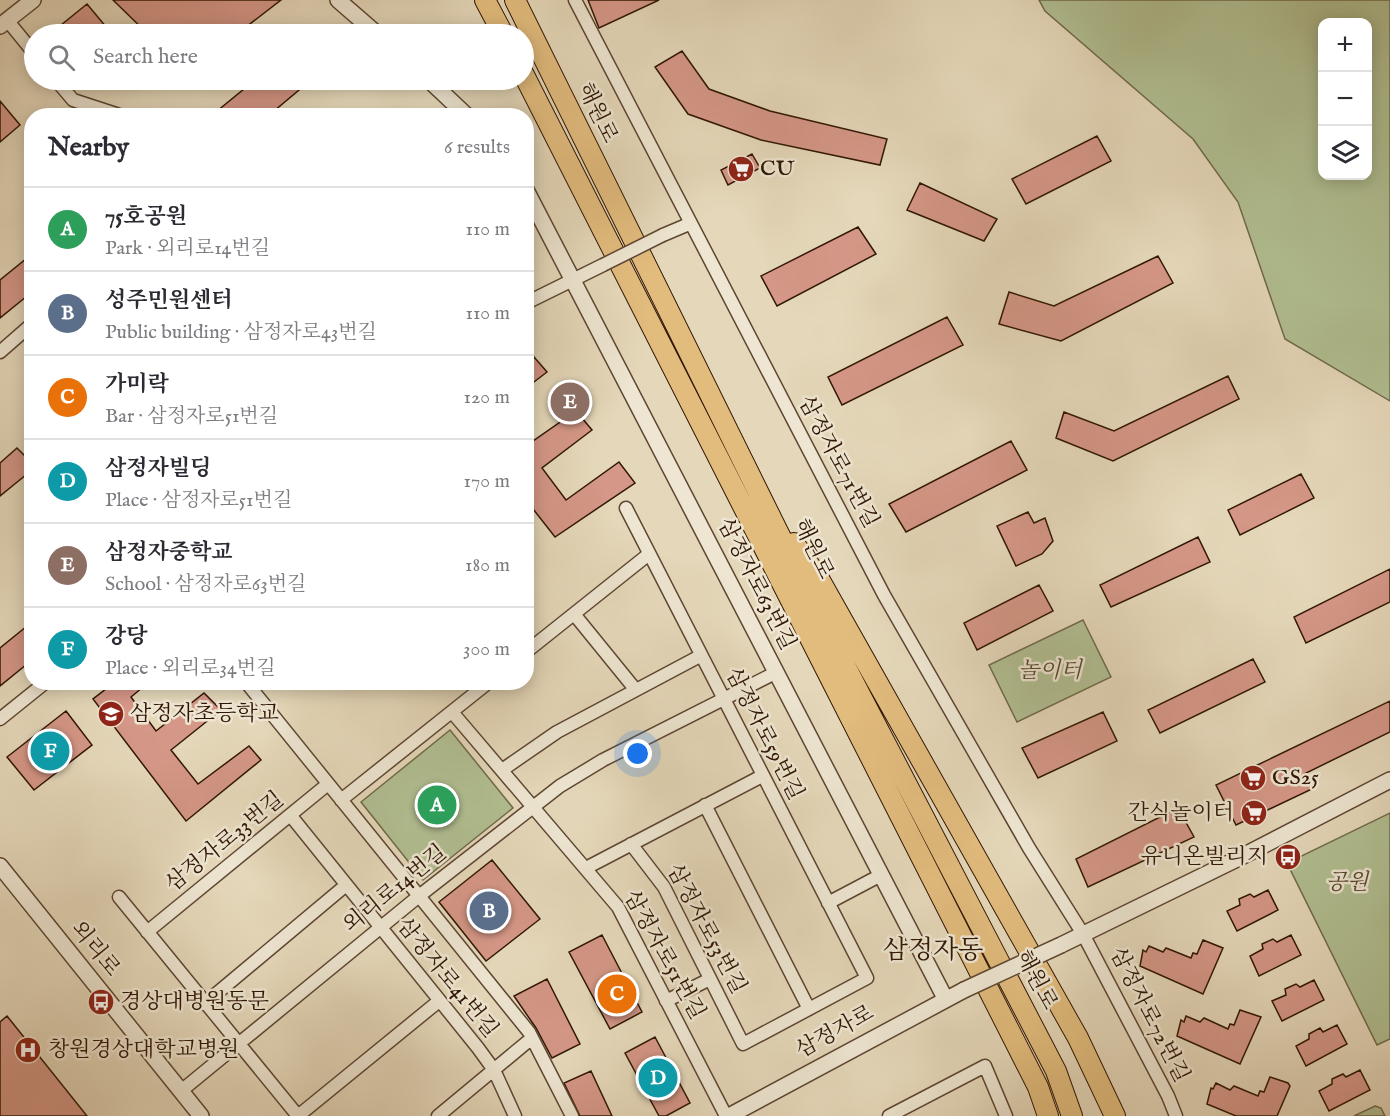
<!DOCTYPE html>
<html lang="en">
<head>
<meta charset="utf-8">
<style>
	body { margin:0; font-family:"IM FELL English","Noto Serif KR",serif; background:#f2f2f3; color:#2b2b33 }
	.controls { position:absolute; right:18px; top:18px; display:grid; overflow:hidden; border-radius:12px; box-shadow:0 3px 15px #0003 }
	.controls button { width:54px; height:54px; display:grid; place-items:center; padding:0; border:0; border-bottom:2px solid #e1e1e2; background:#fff; color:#2b2b33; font:30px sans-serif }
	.you { position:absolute; left:638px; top:754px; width:21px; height:21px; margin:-15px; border:4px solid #fff; border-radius:50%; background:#1a73e8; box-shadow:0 0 0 9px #1a73e833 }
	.badge { display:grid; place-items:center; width:39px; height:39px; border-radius:50%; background:#0f766e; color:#fff; font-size:20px; font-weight:700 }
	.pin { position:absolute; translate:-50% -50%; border:3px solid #fff; box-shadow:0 2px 6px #0006 }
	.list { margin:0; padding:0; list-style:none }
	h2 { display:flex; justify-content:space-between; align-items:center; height:78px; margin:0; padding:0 24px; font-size:26px }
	h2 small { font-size:20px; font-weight:400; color:#7c7c81 }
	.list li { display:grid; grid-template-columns:39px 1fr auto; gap:18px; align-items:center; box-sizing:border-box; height:84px; padding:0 24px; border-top:2px solid #e1e1e2 }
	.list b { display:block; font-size:22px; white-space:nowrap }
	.list p { margin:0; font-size:20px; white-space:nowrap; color:#7c7c81 }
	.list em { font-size:20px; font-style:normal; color:#7c7c81 }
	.icon { flex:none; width:33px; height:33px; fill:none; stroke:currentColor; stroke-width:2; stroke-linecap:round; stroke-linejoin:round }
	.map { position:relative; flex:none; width:1390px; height:1116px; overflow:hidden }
	.search { position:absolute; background:#fff; box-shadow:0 3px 15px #0003; left:24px; top:24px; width:510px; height:66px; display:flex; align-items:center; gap:15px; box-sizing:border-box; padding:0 21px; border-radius:33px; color:#7c7c81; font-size:22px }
	.panel { position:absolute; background:#fff; box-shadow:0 3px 15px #0003; left:24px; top:108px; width:510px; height:582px; border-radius:24px }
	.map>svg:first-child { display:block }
	.green { fill:#b1bf92; stroke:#706a4b; stroke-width:1.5; fill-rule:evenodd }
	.building { fill:#d59787; stroke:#301604; stroke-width:1.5 }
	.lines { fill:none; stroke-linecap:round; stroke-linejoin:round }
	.minor-casing { stroke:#5d4632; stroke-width:15 }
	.tertiary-casing { stroke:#5d4632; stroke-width:18 }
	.trunk-casing { stroke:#301604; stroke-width:22 }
	.minor { stroke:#eee6d2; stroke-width:12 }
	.tertiary { stroke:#eee6d2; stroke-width:15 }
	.trunk { stroke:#e2bc7d; stroke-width:20 }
	.minor-bridge-casing { stroke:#5d4632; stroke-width:15; stroke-linecap:butt }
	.tertiary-bridge-casing { stroke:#5d4632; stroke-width:18; stroke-linecap:butt }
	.minor-bridge { stroke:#eee6d2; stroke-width:12 }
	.tertiary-bridge { stroke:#eee6d2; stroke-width:15 }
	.labels { text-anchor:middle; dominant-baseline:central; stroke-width:5; stroke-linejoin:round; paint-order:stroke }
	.street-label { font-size:22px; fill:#301604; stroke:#eee6d2 }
	.poi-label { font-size:22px; fill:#301604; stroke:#eee6d2; text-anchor:start }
	.park-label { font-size:22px; font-style:italic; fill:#57492f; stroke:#eee6d2 }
	.quarter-label { font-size:26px; fill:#301604; stroke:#eee6d2 }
</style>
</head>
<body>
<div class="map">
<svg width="1390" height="1116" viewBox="0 0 1390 1116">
	<rect width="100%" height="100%" fill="#e5d8ba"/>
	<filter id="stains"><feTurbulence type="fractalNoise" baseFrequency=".00333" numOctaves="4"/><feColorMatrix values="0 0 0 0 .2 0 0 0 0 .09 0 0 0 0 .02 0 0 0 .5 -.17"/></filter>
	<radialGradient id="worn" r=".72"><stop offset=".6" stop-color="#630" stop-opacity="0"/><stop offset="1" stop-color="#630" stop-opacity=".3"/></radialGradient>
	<path class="green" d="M1039,0H1390V401L1285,339L1238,202L1193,139L1045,11ZM1368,22V176H1322V22Z
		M1083,620L1111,677L1017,722L989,665Z
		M450,730L513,808L423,880L361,802Z
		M1390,813V1039L1377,1045L1287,863Z
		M1375,1106L1381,1108L1385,1116H1354Z"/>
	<path class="building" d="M113,0H281L237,34H148Z
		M588,0H659L599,28Z
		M87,4L112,34H50Z
		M682,51L709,89L770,111L887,139L880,165L761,140L688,114L655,67Z
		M255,80H311L268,116H211Z
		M0,101L20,125L0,142Z
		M1097,136L1111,161L1026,204L1012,179Z
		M752,154L760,168L728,185L721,170Z
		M920,183L997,219L984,241L907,210Z
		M858,227L876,254L777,306L761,276Z
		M32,254V292L0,318V280Z
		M1158,256L1173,283L1061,341L999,324L1009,292L1054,306Z
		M947,317L963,345L842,405L828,377Z
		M534,357L547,372L526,388V362Z
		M1228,376L1239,399L1113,461L1056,438L1064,412L1114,431Z
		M576,411L592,430L542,468L566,500L619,462L635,483L555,537L526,500V446Z
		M1011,441L1027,470L906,532L889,504Z
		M17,448L32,463V470L0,496V463Z
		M1301,474L1314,498L1240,535L1228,510Z
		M1028,512L1034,523L1045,518L1053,541L1042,554L1016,566L997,526Z
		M1198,537L1210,562L1111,607L1100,585Z
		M1390,569V602L1306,643L1294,617Z
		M1039,585L1053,611L977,650L964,623Z
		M32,622V660L0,686V648Z
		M1253,659L1265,682L1160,733L1148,710Z
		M115,682H149L131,697L156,731L204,693L221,710L171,750L198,784L249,746L261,760L186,821L93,699Z
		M1390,701V732L1304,774L1312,789L1236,825L1216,785Z
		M66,711L92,745L34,790L7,757Z
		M1103,712L1117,741L1038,778L1022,748Z
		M1178,808L1194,837L1088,887L1076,859Z
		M492,860L540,919L486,961L439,902Z
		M1268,890L1278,910L1237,931L1227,911L1240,905L1239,899L1250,894L1254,897Z
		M602,935L642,1012L610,1029L569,952Z
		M1291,935L1301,955L1259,976L1250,956L1263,949L1262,944L1273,939L1277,942Z
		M1203,940L1223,948L1203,994L1140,966L1143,950L1146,952L1149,946L1163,952L1166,948L1191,958L1193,953L1197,954Z
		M547,979L580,1044L552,1058L536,1028L514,996Z
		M1314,980L1324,1000L1282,1021L1272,1001L1286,995L1285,989L1296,984L1300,987Z
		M1240,1010L1261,1017L1240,1064L1177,1036L1181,1020L1184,1022L1186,1016L1200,1022L1204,1018L1228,1029L1230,1024L1234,1025Z
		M7,1016L87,1116H0V1022Z
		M1337,1025L1347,1044L1306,1066L1296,1046L1309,1039V1034L1320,1028L1323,1032Z
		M655,1037L690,1103L666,1116H659L625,1053Z
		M1360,1070L1370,1090L1329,1111L1319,1091L1332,1084V1079L1343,1074L1346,1077Z
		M591,1071L612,1116H580L564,1083Z
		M1270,1077L1288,1083L1290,1086L1277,1116H1236L1207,1104L1211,1088L1213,1089L1216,1083L1230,1090L1234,1086L1258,1096L1260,1091L1264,1092Z"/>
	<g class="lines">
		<defs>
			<path id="minor" d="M575,0L884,595L1029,848L1083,934L1168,1096L1176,1116
				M7,20L34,53
				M56,80L73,100L122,116
				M663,235L689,224
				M526,303L603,265
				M0,352L32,324
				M626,508L867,978L743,1044L664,887L631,844
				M574,614L635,689
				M526,652L649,554
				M246,682L529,1032L572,1116
				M452,712L618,907L726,1116
				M0,719L46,682
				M502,770L557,732L700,656
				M341,800L489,682
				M705,805L809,1009
				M291,816L478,1048L494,1070L515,1116
				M586,868L762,776
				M119,897L298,1116L439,1001
				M828,903L881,875
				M147,932L328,784
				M666,1001L710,979
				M204,1004L345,886
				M181,1091L419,896L560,786L603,760L777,672
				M438,1116L532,1038
				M889,1116L985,1066L1006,1116"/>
			<path id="tertiary" d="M338,0L377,34
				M0,26L33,0
				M429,80L467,116
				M526,190L945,998
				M0,866L201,1116
				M1061,945L1239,858L1390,780
				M729,1116L964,990"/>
			<path id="trunk" d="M485,0L503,34
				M515,0L828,633L1056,1071L1072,1116
				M524,75L1038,1087L1048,1116
				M794,543L818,577L1078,1038L1115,1116"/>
		</defs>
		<use href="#minor" class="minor-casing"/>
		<use href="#tertiary" class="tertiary-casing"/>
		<use href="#trunk" class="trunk-casing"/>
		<use href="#minor" class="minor"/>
		<use href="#tertiary" class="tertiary"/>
		<use href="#trunk" class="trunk"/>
		<defs>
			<path id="minor-bridge" d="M603,265L663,235"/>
			<path id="tertiary-bridge" d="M964,990L1061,945"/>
		</defs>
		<use href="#minor-bridge" class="minor-bridge-casing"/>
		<use href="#tertiary-bridge" class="tertiary-bridge-casing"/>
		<use href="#minor-bridge" class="minor-bridge"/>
		<use href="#tertiary-bridge" class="tertiary-bridge"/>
	</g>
	<defs>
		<symbol id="supermarket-disc" viewBox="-11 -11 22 22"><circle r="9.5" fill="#8f2418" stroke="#eee6d2"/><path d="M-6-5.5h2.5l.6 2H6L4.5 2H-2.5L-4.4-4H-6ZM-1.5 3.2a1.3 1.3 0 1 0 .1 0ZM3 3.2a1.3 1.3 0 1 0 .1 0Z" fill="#fff"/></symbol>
		<symbol id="school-disc" viewBox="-11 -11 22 22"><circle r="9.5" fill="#8f2418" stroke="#eee6d2"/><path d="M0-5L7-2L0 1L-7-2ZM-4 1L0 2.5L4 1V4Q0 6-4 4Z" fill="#fff"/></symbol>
		<symbol id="bus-disc" viewBox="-11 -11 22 22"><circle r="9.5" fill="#8f2418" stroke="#eee6d2"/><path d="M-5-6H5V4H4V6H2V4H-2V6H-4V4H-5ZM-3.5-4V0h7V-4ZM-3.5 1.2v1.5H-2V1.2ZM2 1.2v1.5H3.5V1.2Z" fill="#fff"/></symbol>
		<symbol id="hospital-disc" viewBox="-11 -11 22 22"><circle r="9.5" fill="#8f2418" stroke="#eee6d2"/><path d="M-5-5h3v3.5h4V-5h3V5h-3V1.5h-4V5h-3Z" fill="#fff"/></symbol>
	</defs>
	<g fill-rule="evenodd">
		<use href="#supermarket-disc" x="726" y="154" width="30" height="30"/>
		<use href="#school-disc" x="96" y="699" width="30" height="30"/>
		<use href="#supermarket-disc" x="1238" y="763" width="30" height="30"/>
		<use href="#supermarket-disc" x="1239" y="798" width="30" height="30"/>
		<use href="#bus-disc" x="1273" y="842" width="30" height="30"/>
		<use href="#bus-disc" x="86" y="987" width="30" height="30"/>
		<use href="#hospital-disc" x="13" y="1035" width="30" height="30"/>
	</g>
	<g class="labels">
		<g class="street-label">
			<text transform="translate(597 113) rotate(64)">해원로</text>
			<text transform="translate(838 462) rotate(62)">삼정자로71번길</text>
			<text transform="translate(813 549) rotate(64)">해원로</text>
			<text transform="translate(756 584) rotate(63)">삼정자로63번길</text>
			<text transform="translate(764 734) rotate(63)">삼정자로59번길</text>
			<text transform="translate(225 842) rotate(-39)">삼정자로33번길</text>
			<text transform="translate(395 889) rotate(-39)">외리로14번길</text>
			<text transform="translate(706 929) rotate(62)">삼정자로53번길</text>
			<text transform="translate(95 949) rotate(51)">외리로</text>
			<text transform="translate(664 955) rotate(61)">삼정자로51번길</text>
			<text transform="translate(447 978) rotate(51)">삼정자로41번길</text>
			<text transform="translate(1036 980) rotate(62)">해원로</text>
			<text transform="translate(1149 1015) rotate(63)">삼정자로72번길</text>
			<text transform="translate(835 1032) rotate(-29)">삼정자로</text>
		</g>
		<g class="poi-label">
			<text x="760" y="169">CU</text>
			<text x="130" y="714">삼정자초등학교</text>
			<text x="1272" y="778">GS25</text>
			<text x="1234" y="813" text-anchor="end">간식놀이터</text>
			<text x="1268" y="857" text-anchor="end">유니온빌리지</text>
			<text x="120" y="1002">경상대병원동문</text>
			<text x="48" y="1050">창원경상대학교병원</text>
		</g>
		<g class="park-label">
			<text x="1050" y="671">놀이터</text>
			<text x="1347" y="883">공원</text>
		</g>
		<g class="quarter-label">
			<text x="933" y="950">삼정자동</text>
		</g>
	</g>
	<rect width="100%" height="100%" filter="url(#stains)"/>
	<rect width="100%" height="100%" fill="url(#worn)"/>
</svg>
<div class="controls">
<button>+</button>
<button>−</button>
<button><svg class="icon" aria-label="layers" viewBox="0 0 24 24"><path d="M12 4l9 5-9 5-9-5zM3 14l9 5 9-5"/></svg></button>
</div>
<div class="you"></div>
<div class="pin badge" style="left:437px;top:805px;background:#2e9e5b">A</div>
<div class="pin badge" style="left:489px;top:911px;background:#5c6f8a">B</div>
<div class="pin badge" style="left:617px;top:994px;background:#e8710a">C</div>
<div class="pin badge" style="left:658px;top:1078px;background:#0f9aa8">D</div>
<div class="pin badge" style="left:570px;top:402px;background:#8d6e63">E</div>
<div class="pin badge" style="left:50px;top:751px;background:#0f9aa8">F</div>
<div class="search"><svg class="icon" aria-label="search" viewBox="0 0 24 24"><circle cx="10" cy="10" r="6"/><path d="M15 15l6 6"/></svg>Search here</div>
<section class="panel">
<h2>Nearby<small>6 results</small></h2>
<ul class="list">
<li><span class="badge" style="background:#2e9e5b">A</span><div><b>75호공원</b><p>Park · 외리로14번길</p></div><em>110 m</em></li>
<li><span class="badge" style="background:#5c6f8a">B</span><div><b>성주민원센터</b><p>Public building · 삼정자로43번길</p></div><em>110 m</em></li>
<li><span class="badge" style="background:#e8710a">C</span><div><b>가미락</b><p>Bar · 삼정자로51번길</p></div><em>120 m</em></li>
<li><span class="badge" style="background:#0f9aa8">D</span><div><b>삼정자빌딩</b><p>Place · 삼정자로51번길</p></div><em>170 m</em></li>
<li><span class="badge" style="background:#8d6e63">E</span><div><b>삼정자중학교</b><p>School · 삼정자로63번길</p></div><em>180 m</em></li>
<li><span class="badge" style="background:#0f9aa8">F</span><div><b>강당</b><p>Place · 외리로34번길</p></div><em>300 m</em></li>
</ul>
</section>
</div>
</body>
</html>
